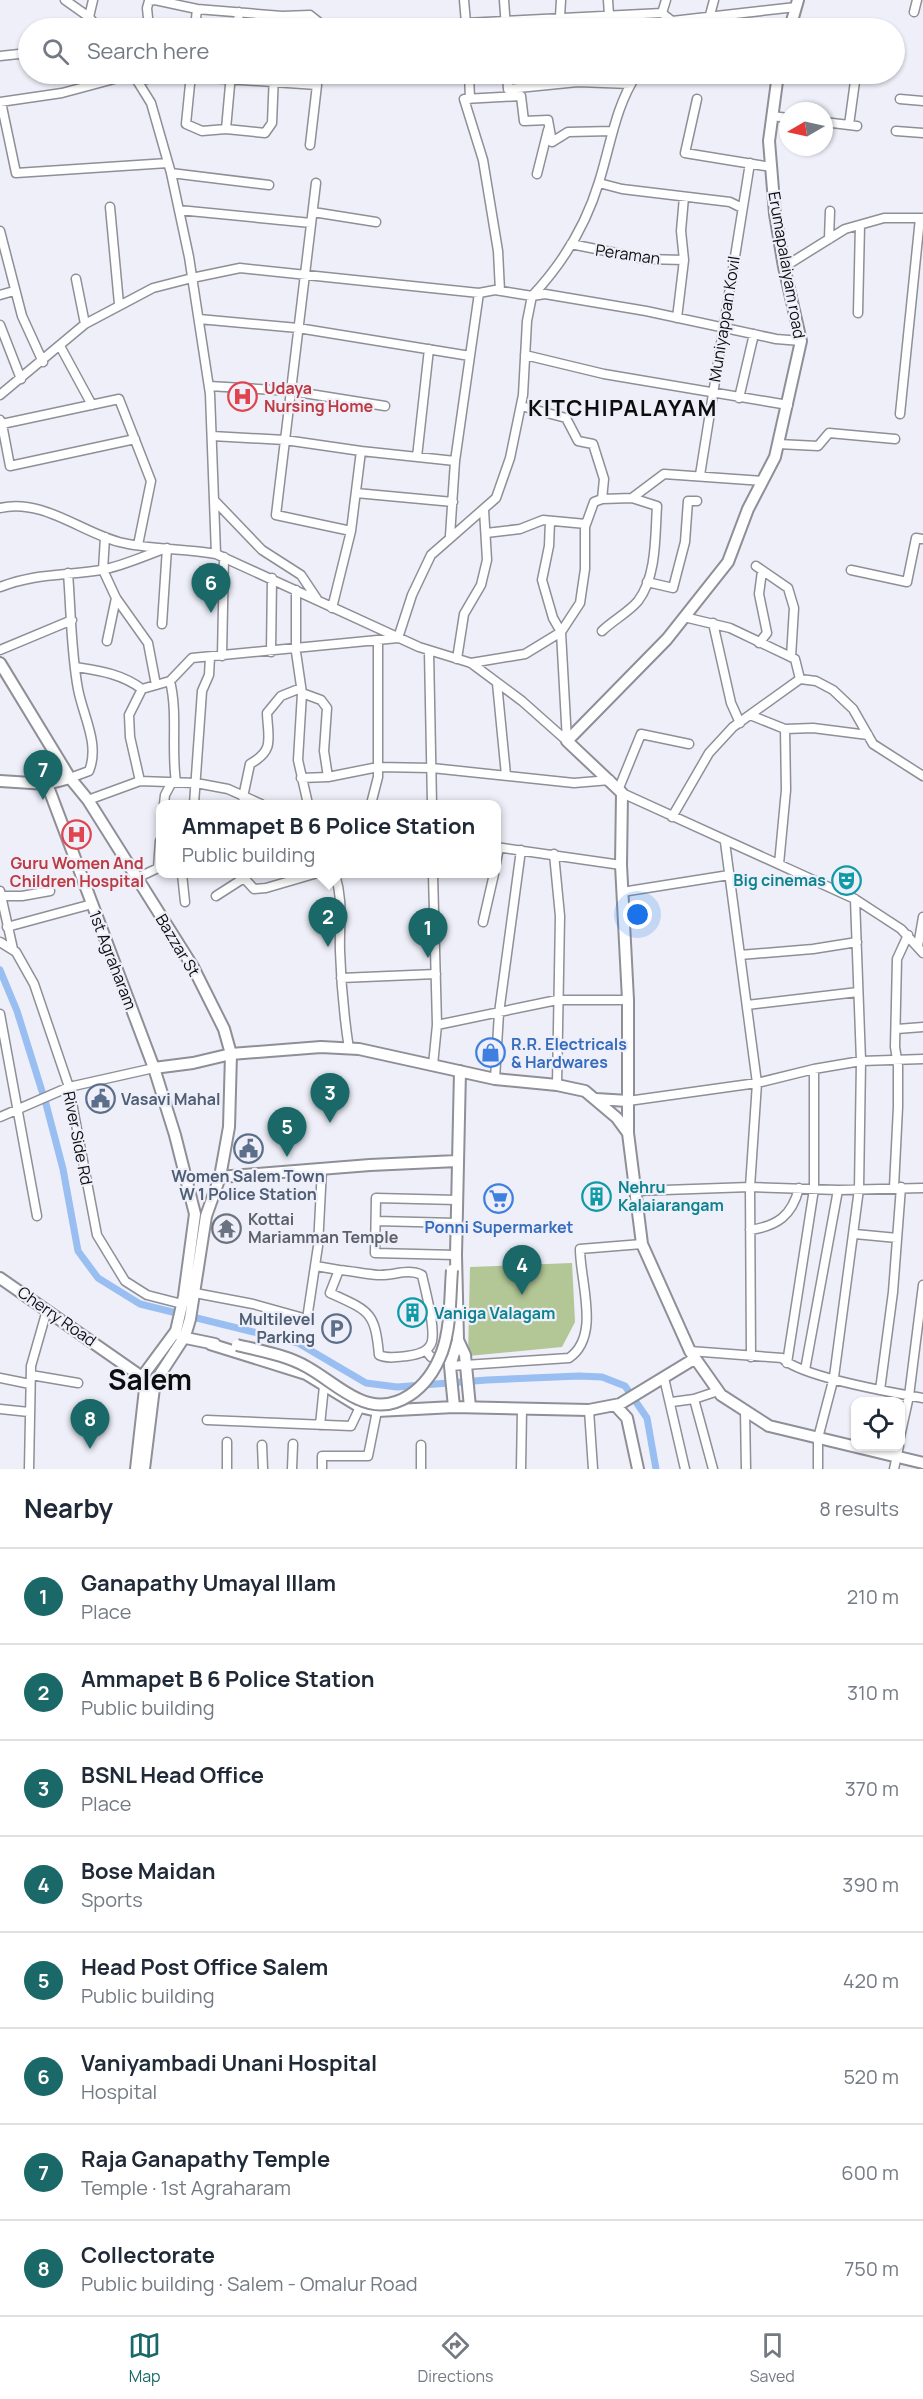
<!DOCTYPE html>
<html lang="en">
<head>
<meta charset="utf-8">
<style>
	body { margin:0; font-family:Manrope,sans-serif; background:#f6f6f7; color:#1f2937 }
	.controls { position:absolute; right:18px; bottom:18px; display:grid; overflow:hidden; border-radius:12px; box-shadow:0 2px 4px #0004 }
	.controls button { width:54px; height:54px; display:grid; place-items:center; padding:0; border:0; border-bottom:2px solid #e0e1e3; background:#fff; color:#1f2937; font:30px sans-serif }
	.compass { position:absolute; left:779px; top:102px; width:54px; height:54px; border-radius:50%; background:#fff; box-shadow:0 2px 4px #0004; rotate:261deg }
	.you { position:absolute; left:638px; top:915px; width:21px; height:21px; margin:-15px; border:4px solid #fff; border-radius:50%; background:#1a73e8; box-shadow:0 0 0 9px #1a73e833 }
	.badge { display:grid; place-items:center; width:39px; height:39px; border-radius:50%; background:#1a6868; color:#fff; font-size:20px; font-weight:700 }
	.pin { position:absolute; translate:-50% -50px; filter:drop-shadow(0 2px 3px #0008) }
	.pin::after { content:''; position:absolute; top:32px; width:21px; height:18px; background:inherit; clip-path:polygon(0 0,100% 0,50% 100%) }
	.popup { position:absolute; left:156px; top:800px; width:345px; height:78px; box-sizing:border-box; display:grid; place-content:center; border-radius:12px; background:#fff; filter:drop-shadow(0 2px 4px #0005); font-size:20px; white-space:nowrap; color:#747a83 }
	.popup b { font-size:22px; color:#1f2937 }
	.popup::after { content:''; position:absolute; left:50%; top:100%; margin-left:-12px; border:12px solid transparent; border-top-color:#fff }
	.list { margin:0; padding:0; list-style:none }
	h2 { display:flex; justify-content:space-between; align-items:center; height:78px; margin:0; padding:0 24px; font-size:26px }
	h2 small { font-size:20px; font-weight:400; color:#747a83 }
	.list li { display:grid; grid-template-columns:39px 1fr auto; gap:18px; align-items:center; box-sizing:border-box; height:96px; padding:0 24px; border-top:2px solid #e0e1e3 }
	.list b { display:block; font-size:22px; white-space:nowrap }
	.list p { margin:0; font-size:20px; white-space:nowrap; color:#747a83 }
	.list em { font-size:20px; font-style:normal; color:#747a83 }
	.icon { flex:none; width:33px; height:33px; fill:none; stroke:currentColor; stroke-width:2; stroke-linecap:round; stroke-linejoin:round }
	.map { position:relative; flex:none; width:923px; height:1469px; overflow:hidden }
	.search { position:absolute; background:#fff; box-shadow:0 2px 4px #0004; left:18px; right:18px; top:18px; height:66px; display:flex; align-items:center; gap:15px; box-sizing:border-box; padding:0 21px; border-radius:33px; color:#747a83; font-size:22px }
	.sheet { height:846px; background:#fff }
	nav { display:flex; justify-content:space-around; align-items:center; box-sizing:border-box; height:84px; border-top:2px solid #e0e1e3; background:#fff; font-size:16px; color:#747a83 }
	nav a { display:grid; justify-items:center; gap:3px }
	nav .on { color:#1a6868 }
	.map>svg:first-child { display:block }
	.green { fill:#b3c695 }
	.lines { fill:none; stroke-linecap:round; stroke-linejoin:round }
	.canal { stroke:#99bef1; stroke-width:7 }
	.minor-casing { stroke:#8e8f97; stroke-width:11 }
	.major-casing { stroke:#8e8f97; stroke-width:14 }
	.minor { stroke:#fff; stroke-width:8 }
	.major { stroke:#fff; stroke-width:10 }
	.major-bridge-casing { stroke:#8e8f97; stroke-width:14; stroke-linecap:butt }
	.major-bridge { stroke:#fff; stroke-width:10 }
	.labels { text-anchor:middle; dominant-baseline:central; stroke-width:4.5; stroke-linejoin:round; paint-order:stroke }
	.street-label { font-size:16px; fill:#0d0d10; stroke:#eeeff8 }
	.health-label { font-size:16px; font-weight:bold; fill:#be3a42; stroke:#eeeff8; text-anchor:start }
	.culture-label { font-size:16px; font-weight:bold; fill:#0d838f; stroke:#eeeff8; text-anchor:start }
	.shop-label { font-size:16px; font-weight:bold; fill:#366cbe; stroke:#eeeff8; text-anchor:start }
	.service-label { font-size:16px; font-weight:bold; fill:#4e5e75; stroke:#eeeff8; text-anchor:start }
	.worship-label { font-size:16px; font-weight:bold; fill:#5b616d; stroke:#eeeff8; text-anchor:start }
	.district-label { font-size:22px; font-weight:bold; letter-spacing:1.5px; fill:#0d0d10; stroke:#eeeff8 }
	.town-label { font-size:28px; font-weight:bold; fill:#0d0d10; stroke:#eeeff8 }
</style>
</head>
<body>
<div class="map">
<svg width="923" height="1469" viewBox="0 0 923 1469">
	<rect width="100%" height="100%" fill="#eeeff8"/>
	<path class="green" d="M572,1263L575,1322L562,1347L468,1356L470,1267Z"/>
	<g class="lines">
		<path class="canal" d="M0,970L17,1011L46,1104L63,1169L78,1251L98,1278L140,1304L298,1343L366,1383L397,1387L487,1380L579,1376L602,1377L625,1386L647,1418L656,1469"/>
		<defs>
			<path id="minor" d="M65,0L89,17L98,28
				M464,0L466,23
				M504,0L506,28
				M608,0L609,15
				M666,0L662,13L672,21
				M914,12L917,0
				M710,15L714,0
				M89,17L93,0
				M560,17L561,0
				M149,28L147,8L149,1L155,0L197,9L282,16
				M195,28L197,9
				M237,28L239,12
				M280,28L282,16L310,15L320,23L319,28
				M466,28V23L662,13
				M667,28L672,21L796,7
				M0,56L28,53
				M133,74L151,103L171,173L189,257L210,394L216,554L419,647L471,663L522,701L567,741
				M191,74L186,124L202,131L226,129L265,133L272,123L274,74
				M469,74L470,99
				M507,74L508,89L578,82L630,84
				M637,74C615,107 611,144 599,182C586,225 563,263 532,296L545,294L646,311L776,339L801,341
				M137,81L165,75L317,85L310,145
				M697,99L685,153L771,167
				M900,99L923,101
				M0,102L62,93L133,74
				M1,102L16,173L168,163
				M772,116L788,118
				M824,122L857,126
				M849,125L856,74
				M226,129L231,74
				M896,131L923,133
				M171,173L269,185
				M537,174L548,130
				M316,183L276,515L351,531L332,608
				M599,183L622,189L730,202L742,208
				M110,207L119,304
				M179,210L311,223
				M313,212L376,222
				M0,231L22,316L43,362
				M829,239L830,211
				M571,244L645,259L684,260
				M784,267L845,229L884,218H923
				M76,279L85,324
				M500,291L498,251L483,160L464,99L521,96L524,121L548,120L552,142L568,132L612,131
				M0,295L14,291
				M858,313L860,225
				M677,318L684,260L681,231L684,197
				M199,319L298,328L470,356
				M0,325L21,379
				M60,346L92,405
				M525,355L604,374L788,405
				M209,386L291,391L385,406
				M0,395L85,324L153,288L192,278L240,268L479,293L495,290L532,296L527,321L523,395L510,458L496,498L431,555L412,595L398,638L192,658L170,681L142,689L129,715L130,737L140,781
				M739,398L754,334
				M521,406L566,418L578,441L593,444L604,479L602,499L594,502L585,527V569L580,603L561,632L553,618L542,580L549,546L550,521
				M900,414L920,218
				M0,420L2,424L119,399L151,481L138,545
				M2,424L10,466L135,439
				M212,436L285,440L361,451
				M778,444L818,446L829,433L895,439
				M417,457L429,349
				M700,475L750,163
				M356,493L453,502
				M602,499L632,498L664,474L763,481
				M215,501L262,550L301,575L317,599
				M0,508C42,498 81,532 119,542C150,550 184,548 216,554
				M351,531L361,451L455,461L479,293
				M486,533L520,529L543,520L586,524
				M450,536L455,461
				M105,537L103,570L116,598L148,643L156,685
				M756,566L788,588L794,608L791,657
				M851,570L907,582L916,538L923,539
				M68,573C71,611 71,652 78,689C83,716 100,744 89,771L70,778
				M647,582L673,588L685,542L688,501H697
				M0,587C36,573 64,576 101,570C123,566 146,555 167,548L162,624
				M296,590V652L302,693L298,760L308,804
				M713,623L731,703L740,723
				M602,631C612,621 629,612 638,601C657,576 655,535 657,506L632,498
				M107,641L116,598
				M759,643L767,633L759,594L762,571
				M0,650L72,620
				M429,651L432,804
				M271,652L272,578
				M222,656L224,557
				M457,659L464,614L481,585L487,560L484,510
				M471,663L525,654L561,632L567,741
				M76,667C101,671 122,674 142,689
				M800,679L816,681L833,690L853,709L873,744L923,776
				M170,681C178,714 171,748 176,782
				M497,683L506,775
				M302,693L321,700L327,708L324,751L328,777
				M750,715L785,729L786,790L779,864
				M785,729L813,728L868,735
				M301,778L328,777L378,767L432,768L574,783L610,780
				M619,788L641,734L689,744
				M622,793L855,899L901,929L923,953
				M243,797L250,764C275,750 268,739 267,713L281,696L301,688
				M88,800L140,781L196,783L228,789L261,804
				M164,804L165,795L172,782
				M194,804L202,691L209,675L210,657
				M371,804L378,777V640
				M672,817L709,753L733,727L800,679L795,659L730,628L684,617
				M725,842L757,1083L750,1187L751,1357
				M496,847L621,865
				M554,854L560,916L557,1085
				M496,863L499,848
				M182,874L185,902
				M335,874C344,904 339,921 340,951C341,984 344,1016 349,1049
				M433,874L437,1025L433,1065
				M137,878L158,868L160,841
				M244,878L254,889L266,888L314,874
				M0,891L13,949
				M622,892L729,875
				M0,896H22L50,891
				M216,896L244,878L246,874
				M483,922L494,874
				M7,927L92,904
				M0,942L16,952L34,984L69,1087L97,1235L125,1281L147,1295L182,1304
				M918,946L923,917
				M740,955L813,949L857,942
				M341,978L436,974
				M747,1005L858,992
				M0,1014L37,1216
				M437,1025L557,1000H628
				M897,1029L923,1027
				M495,1079L499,1013L521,850
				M628,1101L757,1083L814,1069L861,1061L923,1059
				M0,1117L69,1087L154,1068
				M894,1187L898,1107V1066L895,1047L897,959L908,935
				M636,1191L750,1187L838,1190L923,1188
				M376,1221L456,1223
				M750,1230C777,1226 792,1216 799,1188
				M855,1234L897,1238
				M456,1255L375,1253L376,1198L457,1200
				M316,1266L339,1270
				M339,1270C352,1271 365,1274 378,1275C394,1276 407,1268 422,1275C425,1290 437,1331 431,1344C427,1353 415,1355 407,1356C398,1357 387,1359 379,1355C375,1311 369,1311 330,1293Z
				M195,1293L253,1304L307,1319L318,1246L322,1169
				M426,1351L431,1357L451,1361
				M690,1351L782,1358C801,1377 894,1393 923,1398
				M787,1363L814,1189V1069
				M450,1366L569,1358C601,1336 580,1282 580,1249L642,1244
				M805,1370L838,1190
				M31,1375L78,1383
				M0,1378L30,1384
				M664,1378L685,1469
				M880,1390L893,1292L901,1187
				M694,1399L713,1469
				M672,1402L694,1399L718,1391
				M0,1409L29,1412
				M589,1410L593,1469
				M745,1410L746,1469
				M207,1420L351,1426L360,1407
				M320,1425L324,1386
				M900,1437L909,1396L923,1285
				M262,1445L263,1469
				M421,1445V1469
				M29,1469L31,1366L47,1310
				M227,1469V1442
				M292,1469L293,1444
				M322,1469V1456H368L377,1411
				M521,1469L522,1409
				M818,1469V1438L834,1377L859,1189L861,1061L855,899
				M894,1469L899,1446"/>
			<path id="major" d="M790,28L798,0
				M0,663L70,778L88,800L193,967L224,1029L231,1054L229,1127L220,1177L206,1216L190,1319L185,1336L157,1379L154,1388L144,1469
				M0,781L47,784L70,778
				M47,784L154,1068L175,1135L195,1214L184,1296L176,1331L142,1377
				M154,1068L193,1063L231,1054L321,1047L359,1049L495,1079L557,1085L585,1091L617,1118L628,1133L642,1244L690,1351L721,1395L769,1426L923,1463
				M596,1099L628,1101
				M628,1133V1000L621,865L622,793L567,741L667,639L728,562L748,509L775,457L801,341L784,267L775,214L769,141L778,74
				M220,1177L370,1165L457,1161
				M0,1278L142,1377
				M181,1337L215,1344
				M458,1340L465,1355L470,1407
				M210,1344L306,1374L360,1407L377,1411L454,1407L589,1410L620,1404L694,1359
				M615,1405L627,1418L638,1469
				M454,1407L450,1366L458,1340L456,1255L460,1071
				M136,1469L145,1389"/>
		</defs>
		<use href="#minor" class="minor-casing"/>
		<use href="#major" class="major-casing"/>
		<use href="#minor" class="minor"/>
		<use href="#major" class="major"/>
		<defs>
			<path id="major-bridge" d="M237,1345C261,1351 286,1355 307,1367C325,1377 340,1391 358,1399C396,1417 429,1387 442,1352C451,1327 450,1296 452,1270"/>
		</defs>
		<use href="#major-bridge" class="major-bridge-casing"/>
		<use href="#major-bridge" class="major-bridge"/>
	</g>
	<defs>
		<symbol id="hospital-ring" viewBox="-11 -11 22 22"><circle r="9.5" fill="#eeeff8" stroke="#e0444e" stroke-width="1.5"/><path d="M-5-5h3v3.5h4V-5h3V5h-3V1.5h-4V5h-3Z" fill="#e0444e"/></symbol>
		<symbol id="theatre-ring" viewBox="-11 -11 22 22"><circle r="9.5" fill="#eeeff8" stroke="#0f9aa8" stroke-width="1.5"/><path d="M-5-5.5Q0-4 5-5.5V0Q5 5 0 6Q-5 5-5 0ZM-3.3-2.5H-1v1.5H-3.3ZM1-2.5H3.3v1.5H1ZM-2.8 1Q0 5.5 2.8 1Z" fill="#0f9aa8"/></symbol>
		<symbol id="shop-ring" viewBox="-11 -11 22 22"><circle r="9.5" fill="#eeeff8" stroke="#3f7fe0" stroke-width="1.5"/><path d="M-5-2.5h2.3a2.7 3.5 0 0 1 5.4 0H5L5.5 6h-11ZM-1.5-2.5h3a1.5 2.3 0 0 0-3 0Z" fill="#3f7fe0"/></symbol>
		<symbol id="civic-ring" viewBox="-11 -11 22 22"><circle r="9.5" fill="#eeeff8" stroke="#5c6f8a" stroke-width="1.5"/><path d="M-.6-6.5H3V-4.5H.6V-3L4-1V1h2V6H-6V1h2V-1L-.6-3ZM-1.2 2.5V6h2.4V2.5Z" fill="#5c6f8a"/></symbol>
		<symbol id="building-ring" viewBox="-11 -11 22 22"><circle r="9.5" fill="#eeeff8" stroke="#0f9aa8" stroke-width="1.5"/><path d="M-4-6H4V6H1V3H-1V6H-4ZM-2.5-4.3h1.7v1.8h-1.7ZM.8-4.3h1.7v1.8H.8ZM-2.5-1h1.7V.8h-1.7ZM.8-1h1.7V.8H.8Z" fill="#0f9aa8"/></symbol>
		<symbol id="supermarket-ring" viewBox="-11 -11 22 22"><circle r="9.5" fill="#eeeff8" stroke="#3f7fe0" stroke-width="1.5"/><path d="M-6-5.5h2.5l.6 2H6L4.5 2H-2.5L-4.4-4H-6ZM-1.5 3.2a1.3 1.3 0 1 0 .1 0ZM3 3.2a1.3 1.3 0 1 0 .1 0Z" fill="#3f7fe0"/></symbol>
		<symbol id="temple-ring" viewBox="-11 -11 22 22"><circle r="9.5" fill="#eeeff8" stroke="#6b7280" stroke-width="1.5"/><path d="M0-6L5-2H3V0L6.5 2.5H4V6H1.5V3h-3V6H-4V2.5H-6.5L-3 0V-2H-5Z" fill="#6b7280"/></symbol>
		<symbol id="parking-ring" viewBox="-11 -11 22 22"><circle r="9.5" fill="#eeeff8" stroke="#5c6f8a" stroke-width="1.5"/><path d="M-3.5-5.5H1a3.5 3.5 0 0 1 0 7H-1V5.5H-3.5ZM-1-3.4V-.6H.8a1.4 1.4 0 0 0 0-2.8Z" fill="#5c6f8a"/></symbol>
	</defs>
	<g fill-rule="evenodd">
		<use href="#hospital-ring" x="226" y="380" width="33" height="33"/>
		<use href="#hospital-ring" x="60" y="818" width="33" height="33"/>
		<use href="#theatre-ring" x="830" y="864" width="33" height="33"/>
		<use href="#shop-ring" x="474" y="1036" width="33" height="33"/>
		<use href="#civic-ring" x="84" y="1082" width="33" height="33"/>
		<use href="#civic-ring" x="232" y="1132" width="33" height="33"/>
		<use href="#building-ring" x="580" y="1180" width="33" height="33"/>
		<use href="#supermarket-ring" x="482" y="1182" width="33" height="33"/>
		<use href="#temple-ring" x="210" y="1212" width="33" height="33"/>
		<use href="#building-ring" x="396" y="1296" width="33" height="33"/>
		<use href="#parking-ring" x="320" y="1312" width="33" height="33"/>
	</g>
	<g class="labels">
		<g class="street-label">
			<text transform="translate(628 254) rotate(8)">Peraman</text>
			<text transform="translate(787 265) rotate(80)">Erumapalaiyam road</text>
			<text transform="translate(724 319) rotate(-81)">Muniyappan Kovil</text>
			<text transform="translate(178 945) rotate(59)">Bazzar St</text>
			<text transform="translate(113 960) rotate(69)">1st Agraharam</text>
			<text transform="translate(78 1138) rotate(79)">River Side Rd</text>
			<text transform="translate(57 1316) rotate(35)">Cherry Road</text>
		</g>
		<g class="health-label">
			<text x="264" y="388">Udaya<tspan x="264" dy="18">Nursing Home</tspan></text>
			<text x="77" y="863" text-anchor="middle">Guru Women And<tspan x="77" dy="18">Children Hospital</tspan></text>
		</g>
		<g class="culture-label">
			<text x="826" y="880" text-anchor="end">Big cinemas</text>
			<text x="618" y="1187">Nehru<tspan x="618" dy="18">Kalaiarangam</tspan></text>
			<text x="434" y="1313">Vaniga Valagam</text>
		</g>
		<g class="shop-label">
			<text x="511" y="1044">R.R. Electricals<tspan x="511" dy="18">&amp; Hardwares</tspan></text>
			<text x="499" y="1227" text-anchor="middle">Ponni Supermarket</text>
		</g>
		<g class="service-label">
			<text x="121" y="1099">Vasavi Mahal</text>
			<text x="248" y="1176" text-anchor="middle">Women Salem Town<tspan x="248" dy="18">W 1 Police Station</tspan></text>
			<text x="315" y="1319" text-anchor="end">Multilevel<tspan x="315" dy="18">Parking</tspan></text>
		</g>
		<g class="worship-label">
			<text x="248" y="1219">Kottai<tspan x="248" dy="18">Mariamman Temple</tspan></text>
		</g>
		<g class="district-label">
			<text x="623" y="408">KITCHIPALAYAM</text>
		</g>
		<g class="town-label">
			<text x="150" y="1379">Salem</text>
		</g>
	</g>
</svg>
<div class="controls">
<button><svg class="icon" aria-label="locate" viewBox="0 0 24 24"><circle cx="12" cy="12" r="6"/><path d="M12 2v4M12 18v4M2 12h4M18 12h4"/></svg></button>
</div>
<svg class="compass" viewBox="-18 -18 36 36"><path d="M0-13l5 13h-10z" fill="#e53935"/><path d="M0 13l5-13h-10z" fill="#747a83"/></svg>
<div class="you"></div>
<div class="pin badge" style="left:428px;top:958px">1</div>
<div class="pin badge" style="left:328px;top:947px">2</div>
<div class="popup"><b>Ammapet B 6 Police Station</b>Public building</div>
<div class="pin badge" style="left:330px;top:1123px">3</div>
<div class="pin badge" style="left:522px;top:1295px">4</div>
<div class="pin badge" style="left:287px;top:1157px">5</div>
<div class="pin badge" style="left:211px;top:613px">6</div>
<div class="pin badge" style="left:43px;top:800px">7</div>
<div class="pin badge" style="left:90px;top:1449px">8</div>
<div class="search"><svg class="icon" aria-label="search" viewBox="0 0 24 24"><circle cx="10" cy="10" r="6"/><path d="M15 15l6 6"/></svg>Search here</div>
</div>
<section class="sheet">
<h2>Nearby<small>8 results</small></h2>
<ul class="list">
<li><span class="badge">1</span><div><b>Ganapathy Umayal Illam</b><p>Place</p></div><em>210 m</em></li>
<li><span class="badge">2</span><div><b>Ammapet B 6 Police Station</b><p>Public building</p></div><em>310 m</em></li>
<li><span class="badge">3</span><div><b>BSNL Head Office</b><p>Place</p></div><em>370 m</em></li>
<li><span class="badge">4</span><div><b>Bose Maidan</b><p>Sports</p></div><em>390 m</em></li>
<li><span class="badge">5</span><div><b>Head Post Office Salem</b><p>Public building</p></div><em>420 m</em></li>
<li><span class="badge">6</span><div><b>Vaniyambadi Unani Hospital</b><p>Hospital</p></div><em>520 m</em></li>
<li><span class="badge">7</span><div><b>Raja Ganapathy Temple</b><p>Temple · 1st Agraharam</p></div><em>600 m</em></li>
<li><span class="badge">8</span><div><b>Collectorate</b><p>Public building · Salem - Omalur Road</p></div><em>750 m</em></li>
</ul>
</section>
<nav>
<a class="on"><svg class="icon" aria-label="map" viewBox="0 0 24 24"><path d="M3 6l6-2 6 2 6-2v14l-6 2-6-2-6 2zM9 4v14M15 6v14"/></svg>Map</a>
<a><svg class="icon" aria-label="directions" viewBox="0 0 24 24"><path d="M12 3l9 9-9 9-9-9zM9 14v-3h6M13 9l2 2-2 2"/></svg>Directions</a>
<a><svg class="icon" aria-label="saved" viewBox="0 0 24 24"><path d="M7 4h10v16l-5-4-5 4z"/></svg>Saved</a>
</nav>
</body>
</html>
